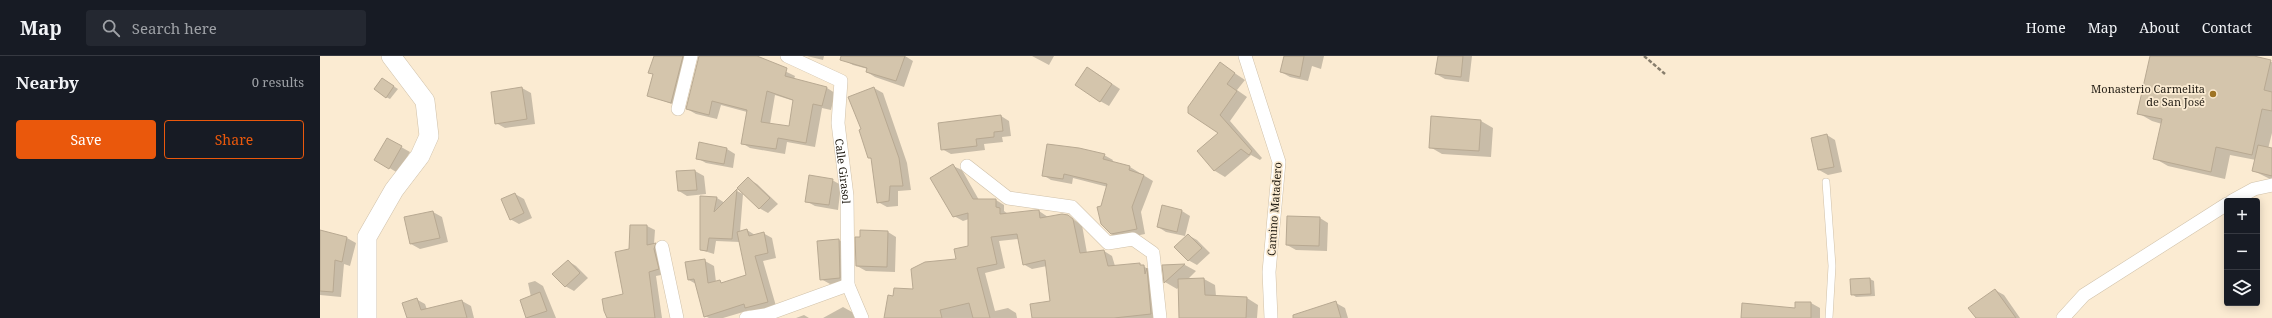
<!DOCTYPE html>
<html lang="en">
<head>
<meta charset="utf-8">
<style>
	body { margin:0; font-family:"Noto Serif",serif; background:#242831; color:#f1f3f6 }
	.controls { position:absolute; right:12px; bottom:12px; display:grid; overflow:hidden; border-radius:4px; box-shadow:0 2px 10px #0003 }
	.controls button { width:36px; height:36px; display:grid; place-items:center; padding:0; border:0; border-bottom:1px solid #363941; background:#171b24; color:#f1f3f6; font:20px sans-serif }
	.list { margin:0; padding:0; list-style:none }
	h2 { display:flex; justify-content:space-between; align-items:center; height:52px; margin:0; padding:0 16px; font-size:17px }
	h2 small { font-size:13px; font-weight:400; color:#9ea1a6 }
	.actions { display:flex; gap:8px; padding:12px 16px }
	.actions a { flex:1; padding:9px 0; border:1px solid #ea580c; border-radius:4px; text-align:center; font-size:14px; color:#ea580c }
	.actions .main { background:#ea580c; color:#fff }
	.icon { flex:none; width:22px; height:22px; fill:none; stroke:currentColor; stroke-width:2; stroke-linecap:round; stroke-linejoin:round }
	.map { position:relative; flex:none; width:1952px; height:262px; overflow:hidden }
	header { display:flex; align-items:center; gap:24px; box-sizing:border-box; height:56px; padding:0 20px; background:#171b24; border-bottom:1px solid #363941 }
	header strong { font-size:19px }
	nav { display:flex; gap:22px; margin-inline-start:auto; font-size:14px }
	.search { width:280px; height:36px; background:#242831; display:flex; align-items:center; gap:10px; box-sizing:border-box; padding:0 14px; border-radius:4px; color:#9ea1a6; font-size:15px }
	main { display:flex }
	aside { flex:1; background:#171b24 }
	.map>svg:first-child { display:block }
	.shadow { fill:#0003; fill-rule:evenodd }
	.building { fill:#d4c5ac; stroke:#b8a992; fill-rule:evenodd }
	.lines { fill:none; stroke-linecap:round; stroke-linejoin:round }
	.lane-casing { stroke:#d0c1a9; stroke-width:8 }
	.street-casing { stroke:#d0c1a9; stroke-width:14 }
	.secondary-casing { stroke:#d0c1a9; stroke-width:20 }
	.path { stroke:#877d6c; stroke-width:2.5; stroke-dasharray:4 2; stroke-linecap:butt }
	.lane { stroke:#fff; stroke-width:7 }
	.street { stroke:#fff; stroke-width:13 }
	.secondary { stroke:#fff; stroke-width:19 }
	.poi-dot { fill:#9f7424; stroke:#fbebd2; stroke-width:1.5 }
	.labels { text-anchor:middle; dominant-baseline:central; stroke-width:3.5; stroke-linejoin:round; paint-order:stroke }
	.poi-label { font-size:11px; fill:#1f1a11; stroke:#fbebd2; text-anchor:end }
	.street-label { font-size:11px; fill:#1f1a11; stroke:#fbebd2 }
</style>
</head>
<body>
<header>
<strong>Map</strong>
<div class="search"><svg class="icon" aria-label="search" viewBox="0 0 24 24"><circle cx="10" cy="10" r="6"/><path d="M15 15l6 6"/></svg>Search here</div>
<nav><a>Home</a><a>Map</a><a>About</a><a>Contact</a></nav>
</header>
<main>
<aside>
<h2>Nearby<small>0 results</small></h2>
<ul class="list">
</ul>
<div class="actions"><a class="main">Save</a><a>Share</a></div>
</aside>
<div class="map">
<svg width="1952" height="262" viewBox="0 0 1952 262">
	<rect width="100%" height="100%" fill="#fbebd2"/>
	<path class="shadow" d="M335,0H374L360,51L328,39L334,19L330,16Z
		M380,0H434L475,20L474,23L507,32L515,37L511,54L502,52L495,91L467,86L465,98L430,92L422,87L427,56L401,49L397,63L376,58L367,53ZM455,39L474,45L469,71L450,68Z
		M487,0H504L503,4Z
		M525,0H585L593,5L584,31L555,21L547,16L548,13L533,9L524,4Z
		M712,0H734L729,9Z
		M965,0H1004L1001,13L992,10L988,25L970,21L961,16Z
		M1119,0H1152L1149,26L1125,23L1116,18Z
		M1831,0H1929L1952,6V77L1948,93H1952V124L1934,115L1936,104L1910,99L1905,123L1848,110L1834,102L1842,68L1832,65L1818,57Z
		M910,14L925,24L917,34L927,41L910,65L942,102L940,104L931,99L905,121L895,115L878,95L899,77L869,56Z
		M776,17L800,33L789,50L780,45Z
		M67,26L78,33L70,43L66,41Z
		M202,32L211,37L215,68L185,72L176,67L172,36Z
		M554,32L563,37L587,107L591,134L578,135V150L567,151L558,146L552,103L549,102L543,74Z
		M681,60L689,65L691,80L682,81L683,86L664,88L665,94L631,98L622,93Z
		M1112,61L1161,65L1173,72L1171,101L1122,98L1110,91Z
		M1507,79L1515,84L1522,116L1508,119L1499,114Z
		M67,83L90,96L78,117L56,104Z
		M407,93L415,98L413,112L386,107L377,102Z
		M784,99L793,104L792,106L810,111L833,125L821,156L825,178L800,183L791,178L782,151L788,131L753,122L752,128L731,124L723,119Z
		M633,110L642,114L659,144H676L684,149V155L688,158L719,155L728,161L748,160L762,169L767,197L784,195L792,200L795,210L819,208L832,215L839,262H713L731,246L727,210L712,213L703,208L699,183L679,185L685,212L665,217L675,255L688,252L696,257L697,262H565L594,234L637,204L649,191V163L643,165L634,160Z
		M375,115L384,120L386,138L367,140L359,135L357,116Z
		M428,123L437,128L458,148L448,157L439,152Z
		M512,124L521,129L518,154L495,150L486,145Z
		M417,135L423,138L420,176L427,174L435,179L443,177L452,182L456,202L443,205L456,250L434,257L430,254L403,262H389L385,260L376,228L369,224L366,207L385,205L394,210L396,226L403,227L428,220L420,186L396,185L394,198L381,194V141L397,142L405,147Z
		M195,138L204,143L212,162L199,168L190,163Z
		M862,155L870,160L865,180L846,176L838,171Z
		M113,156L122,161L128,186L100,193L91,188L85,162Z
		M1000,162L1008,167L1007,195L976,194L967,189Z
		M311,170H327L335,174L334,188L343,192L346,218L336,220L342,262H288L305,239Z
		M0,175L27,182L36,187L30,210L24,208L21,241L0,239Z
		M568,176L576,181L575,216L546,215L537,210Z
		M868,179L877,184L890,197L877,209L868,204Z
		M519,184L528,189V227L510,228L501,223L498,186Z
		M248,205L256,210L268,222L254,235L245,230Z
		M865,209L876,215L867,224L884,223L895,229L896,240L927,242L938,249L937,262H860L859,231L857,233L845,226L843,210Z
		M1550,223L1554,225L1555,240L1536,241L1532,238Z
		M215,225L223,230L236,262H207L201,244L211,241L208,227Z
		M1675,234L1684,239L1700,262H1657Z
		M96,243L105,248L110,262H88Z
		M142,245L151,250L154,262H122Z
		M1016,247L1025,252L1028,262H988Z
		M1476,247H1491L1500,252V262H1422L1476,253Z
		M523,251L532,256L535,262H503Z
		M484,259L489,262H476Z"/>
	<path class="building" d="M334,0H363L351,47L327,40L333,18L328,17Z
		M379,0H437L467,12L465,20L507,31L502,50L493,48L486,87L458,82L456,93L421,88L427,54L392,45L389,59L366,53ZM447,35L473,44L469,70L441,66Z
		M521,0H585L576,25L546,16L547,12L520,4Z
		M964,0H984L980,21L960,16Z
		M1118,0H1143L1141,21L1115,18Z
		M1830,0H1934L1951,4L1944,34L1952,36V55L1942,53L1932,99L1896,91L1891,116L1833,103L1842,63L1817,58Z
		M900,6L915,17L907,28L917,35L900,59L932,95L929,99L921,93L894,115L877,95L898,77L868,57V51Z
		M767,11L792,28L780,46L755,29Z
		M62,22L74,30L66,42L54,33Z
		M202,31L207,63L175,68L171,36Z
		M554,31L579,102L583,130H570L569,145L557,147L551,102H548L539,74L541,73L528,41Z
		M681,59L683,75L674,76V81L656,83L657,90L621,94L618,67Z
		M1111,60L1161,64L1159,95L1109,92Z
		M1507,78L1514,111L1498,114L1491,82Z
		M67,82L82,90L69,113L54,104Z
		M379,86L407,92L404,108L376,103Z
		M727,88L759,92L785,98L783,103L810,110L809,114L824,119L812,151L817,173L791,178L781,168L777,151L781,150L787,128L744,118L743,123L722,120Z
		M1938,89L1952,92V120L1932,115Z
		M633,108L653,143H676V151L680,152V158L716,154H719L720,162L742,158L748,159L753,163L760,197L784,194L788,210L820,207V209H824L825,218L827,212L831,258L794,262H712L710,248L730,245L725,204L703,209L697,178L671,181L677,208L657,212L670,262H653L649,247L620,254L622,262H564L568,239L573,240L574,232L593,233L591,213L605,206L636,203L634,193L648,190V157L633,161L610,122Z
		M375,114L377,134L358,135L356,115Z
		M489,119L513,123L509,149L485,146Z
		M428,121L450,142L439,153L417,132Z
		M417,133L412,183L389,182L387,195L380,194V140L397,141L394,156Z
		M195,137L204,157L190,164L181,143Z
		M842,149L862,154L857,176L837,171Z
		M113,155L120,182L90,188L84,161Z
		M967,160L1000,161L999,190L966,189Z
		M310,169H327V189L336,187L334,193L339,213L329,216L335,262H287L284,255L282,243L303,238L295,196L309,193Z
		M427,173L429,180L444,176L448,197L435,200L448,246L425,252L424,248L384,261L374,223L368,224L365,206L385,203L388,227L400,224L401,227L426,219L417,176Z
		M0,174L27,181L22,206L15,204L13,236L0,235Z
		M540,174L568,175L567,211L536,210L535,181H540Z
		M868,178L882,192L868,205L854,191Z
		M519,183L520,222L500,224L497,185Z
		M248,204L260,217L245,231L232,218Z
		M865,208L844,227L842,209Z
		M884,222L885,239L927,241L926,262H859L858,223Z
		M1550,222L1551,238L1531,239L1530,223Z
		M1675,233L1696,262H1656L1648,252Z
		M220,236L227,255L206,262L200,244Z
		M97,242L101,254L142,244L147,262H87L82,247Z
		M1016,245L1021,262H973V259Z
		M1475,246H1491V262H1421L1422,247L1475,252Z"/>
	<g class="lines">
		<defs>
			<path id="lane" d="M1506,126L1512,210L1509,262"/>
			<g id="street">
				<path id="s1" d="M467,0L521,25L518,67L527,140L528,229L542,262"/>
				<path d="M925,0L959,106L949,216L951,262"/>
				<path d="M358,53L371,0"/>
				<path d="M647,110L688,142L752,151L788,187L813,183L833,197L840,262"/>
				<path d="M1912,145L1934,133L1952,129"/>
				<path d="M342,191L357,262"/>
				<path d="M426,262L445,259L528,229"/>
				<path d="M1743,262L1764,239L1907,148"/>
			</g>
			<path id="secondary" d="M47,262V181L74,134L100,100L109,80L105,45L71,0"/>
		</defs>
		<use href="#lane" class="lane-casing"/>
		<use href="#street" class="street-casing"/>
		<use href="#secondary" class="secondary-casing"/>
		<path class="path" d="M1324,0L1345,18"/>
		<use href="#lane" class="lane"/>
		<use href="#street" class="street"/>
		<use href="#secondary" class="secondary"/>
	</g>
	<circle class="poi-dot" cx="1893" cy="38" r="4"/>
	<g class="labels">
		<g class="poi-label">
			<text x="1885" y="32">Monasterio Carmelita<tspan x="1885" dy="13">de San José</tspan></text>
		</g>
		<g class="street-label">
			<text stroke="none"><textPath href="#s1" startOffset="150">Calle Girasol</textPath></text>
			<text transform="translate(954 153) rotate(-86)">Camino Matadero</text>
		</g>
	</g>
</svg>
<div class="controls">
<button>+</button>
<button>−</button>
<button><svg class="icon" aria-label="layers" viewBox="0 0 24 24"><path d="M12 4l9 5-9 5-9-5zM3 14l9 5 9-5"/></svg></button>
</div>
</div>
</main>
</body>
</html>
